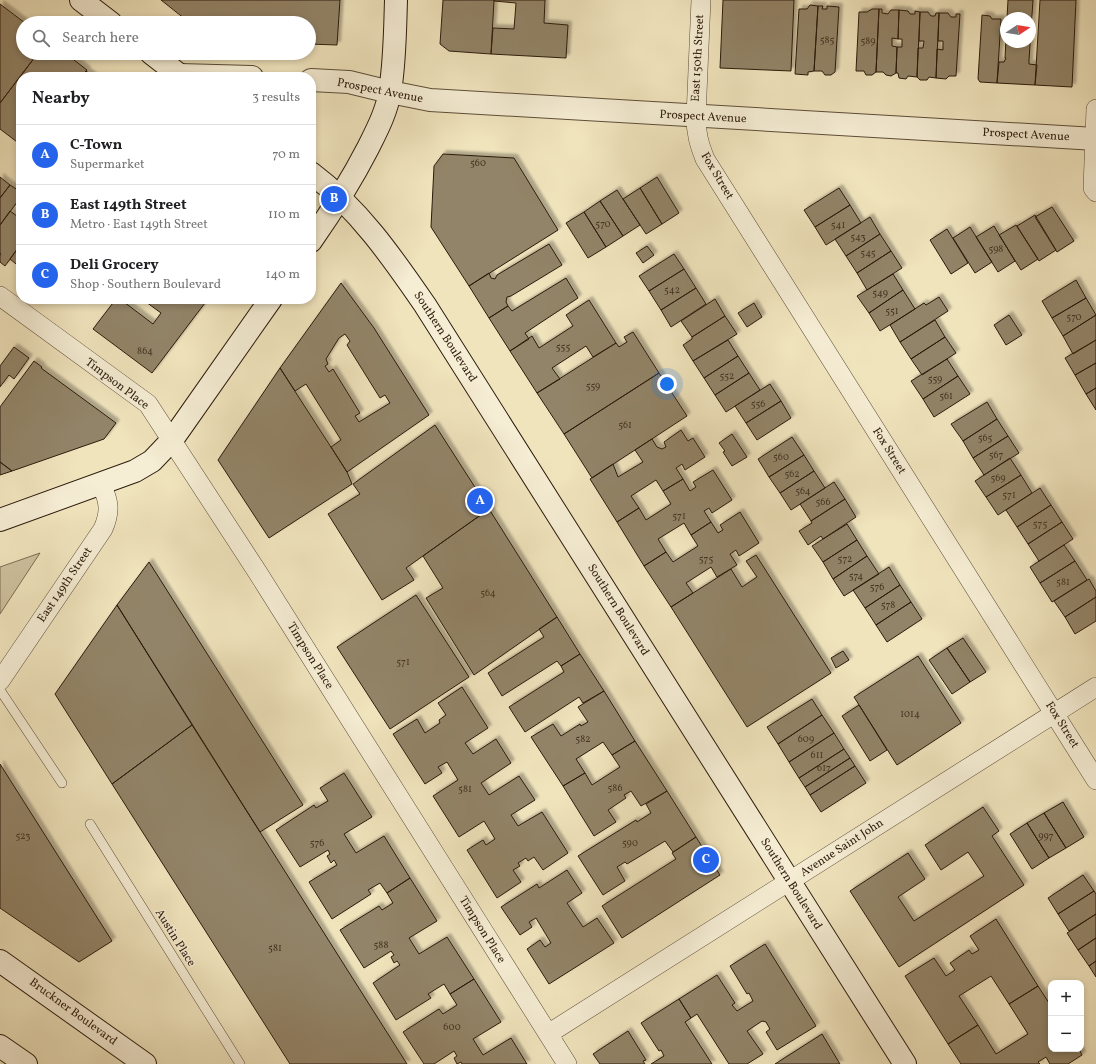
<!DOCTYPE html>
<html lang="en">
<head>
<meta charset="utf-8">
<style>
	body { margin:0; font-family:Vollkorn,serif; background:#f6f6f6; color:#202124 }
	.controls { position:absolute; right:12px; bottom:12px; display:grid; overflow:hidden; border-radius:8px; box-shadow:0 2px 6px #0003 }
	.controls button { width:36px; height:36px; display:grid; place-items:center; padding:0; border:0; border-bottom:1px solid #e0e0e0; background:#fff; color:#202124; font:20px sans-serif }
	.compass { position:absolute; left:1000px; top:12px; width:36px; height:36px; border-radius:50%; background:#fff; box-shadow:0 2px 6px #0003; rotate:78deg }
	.you { position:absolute; left:667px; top:384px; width:14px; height:14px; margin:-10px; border:3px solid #fff; border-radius:50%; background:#1a73e8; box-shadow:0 0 0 6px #1a73e833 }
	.badge { display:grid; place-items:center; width:26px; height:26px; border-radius:50%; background:#2563eb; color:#fff; font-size:13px; font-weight:700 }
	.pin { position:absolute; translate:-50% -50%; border:2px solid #fff; box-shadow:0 1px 4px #0006 }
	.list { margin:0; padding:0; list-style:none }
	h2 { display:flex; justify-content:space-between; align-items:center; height:52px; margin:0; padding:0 16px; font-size:17px }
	h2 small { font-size:13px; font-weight:400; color:#757577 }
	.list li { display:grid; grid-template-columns:26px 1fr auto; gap:12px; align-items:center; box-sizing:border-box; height:60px; padding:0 16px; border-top:1px solid #e0e0e0 }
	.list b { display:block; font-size:15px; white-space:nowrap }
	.list p { margin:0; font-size:13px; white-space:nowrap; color:#757577 }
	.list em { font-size:13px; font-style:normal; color:#757577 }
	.icon { flex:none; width:22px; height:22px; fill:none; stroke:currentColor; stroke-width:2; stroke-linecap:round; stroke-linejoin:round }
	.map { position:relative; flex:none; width:1096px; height:1064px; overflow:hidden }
	.search { position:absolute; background:#fff; box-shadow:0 2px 6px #0003; left:16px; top:16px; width:300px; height:44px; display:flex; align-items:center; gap:10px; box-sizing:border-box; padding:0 14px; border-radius:22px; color:#757577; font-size:15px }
	.panel { position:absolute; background:#fff; box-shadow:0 2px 6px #0003; left:16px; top:72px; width:300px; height:232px; border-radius:16px }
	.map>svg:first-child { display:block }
	.green { fill:#cfc29f; stroke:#7e6e56 }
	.building { fill:#928468; stroke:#2c1b0c; fill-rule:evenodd; filter:url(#shadow) }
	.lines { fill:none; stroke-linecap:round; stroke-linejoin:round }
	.service-casing { stroke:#5d4d38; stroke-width:10 }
	.minor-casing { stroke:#5d4d38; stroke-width:20 }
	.tertiary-casing { stroke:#5d4d38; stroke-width:24 }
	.secondary-casing { stroke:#2c1b0c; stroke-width:24 }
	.service { stroke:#f5edd4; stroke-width:9 }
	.minor { stroke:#f5edd4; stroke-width:19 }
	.tertiary { stroke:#f5edd4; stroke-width:22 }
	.secondary { stroke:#f5edd4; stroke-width:22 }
	.labels { text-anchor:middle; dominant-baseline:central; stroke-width:3; stroke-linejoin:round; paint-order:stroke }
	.number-label { font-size:10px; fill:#463523 }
	.street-label { font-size:12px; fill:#2c1b0c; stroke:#f5edd4 }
</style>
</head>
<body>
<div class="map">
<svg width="1096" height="1064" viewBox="0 0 1096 1064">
	<defs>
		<filter id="shadow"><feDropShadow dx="3.5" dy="-3.5" stdDeviation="1" flood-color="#0004"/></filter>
	</defs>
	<rect width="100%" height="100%" fill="#f0e4bd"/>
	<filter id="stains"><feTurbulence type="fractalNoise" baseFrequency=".005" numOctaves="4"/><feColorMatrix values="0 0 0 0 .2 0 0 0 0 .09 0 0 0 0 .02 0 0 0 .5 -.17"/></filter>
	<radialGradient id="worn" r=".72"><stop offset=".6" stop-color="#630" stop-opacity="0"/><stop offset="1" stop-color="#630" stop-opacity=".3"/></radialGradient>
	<path class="green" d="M40,553L0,614V567Z"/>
	<path class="building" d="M161,0H340L337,45L309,44V23H190Z
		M443,0H494L491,54L449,51L440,44Z
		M494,0H545L544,23L568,25L566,58L491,54L493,28L514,29L516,3L494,1Z
		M723,0H794L791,71L720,68Z
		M1008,0H1033L1029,60V64L1037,65L1035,85L997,83L999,62H1004L1006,58H1005L1006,38V42H1030V18H1007Z
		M1040,0H1076L1072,87L1035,85Z
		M0,4L25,23H23V53H38L0,103Z
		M810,5L818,6L814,71L808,72V75L795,74L799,9H807Z
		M818,6H823L822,9H827V6L839,7L835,72L831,75H825L822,71H814Z
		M872,9H879L876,72L872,75H866L864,71H856L859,12H867Z
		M879,9H882V13L888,14L891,10H899L898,39L892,38V46L897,47L896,73L891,76L886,75L883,72H876Z
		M899,10L908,11L910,14H915V11L920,12L917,77L908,76L906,79L899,78L898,73H896L897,47H902V39H898Z
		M920,12H928L931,16H935L936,13H939L936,78L929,77L927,80H920L917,77L918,48H923L924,41H919Z
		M939,13H948L951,17H956V14H960L956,76H949L946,79L936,78L937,49L943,50V41H938Z
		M982,15L990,16L992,19H1001L997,83L980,82L978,79Z
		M38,53H65L87,70L81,77H21V145L0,129V103Z
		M86,71L94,77H81Z
		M443,154L514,158L558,230L469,286L431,227L434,166Z
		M0,177L10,185L0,198Z
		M657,177L679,213L662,224L640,188Z
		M10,185L21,192V197L0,225V198Z
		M640,188L662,224L646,234L623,199Z
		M839,188L850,205L815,227L804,210Z
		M617,190L640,225L623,236L600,201Z
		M600,201L623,236L606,247L584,212Z
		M850,205L861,223L826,245L815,227Z
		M1052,207L1074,241L1057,252L1035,217Z
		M10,211L21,219V244L5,266L0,262V256L1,254L0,253V225Z
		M584,212L606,247L588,258L566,223Z
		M1035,215L1056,250L1039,261L1017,226Z
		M870,217L880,234L846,256L835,239Z
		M1016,225L1038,259L1021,270L999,235Z
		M994,226L1015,261L998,272L976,237Z
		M970,227L992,262L975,273L953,238Z
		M947,229L968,263L951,274L930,240Z
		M880,234L891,251L857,273L846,256Z
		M21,244V268L10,259Z
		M549,244L562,265L511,296L507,297L506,302L508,306L489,318L469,286L489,273L491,278L495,279L497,275Z
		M647,246L654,255L643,263L636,253Z
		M891,251L902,268L867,290L857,273Z
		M674,254L684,269L649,291L639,276Z
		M684,269L696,288L661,310L649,291Z
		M893,274L903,290L869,313L857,296Z
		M566,278L578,298L525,333L529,339L510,351L489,318L508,306L512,311Z
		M1076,280L1086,298L1052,318L1042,301Z
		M341,283L374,328L429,415L347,472L331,447L341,440L306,384L295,391L280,368ZM345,334L350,341L347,345L380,398L385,395L390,403L359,422L355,416L360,413L333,369L329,372L325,366L328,364L326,359L339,338Z
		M696,288L706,304L671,327L661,310Z
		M903,290L915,309L880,331L869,313Z
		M939,297L948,311L900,342L890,325L924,303L926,305Z
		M1086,298L1096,315L1063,336L1052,318Z
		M116,299H120L153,324L161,313L142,299H208L152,373L93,329Z
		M715,299L725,316L692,337L681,321Z
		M589,300L616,343L593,357L586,346L552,368L560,379L537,393L510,351L532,336L539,348L573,326L566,315Z
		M754,303L762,317L747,327L738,313Z
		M1009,315L1022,335L1006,345L994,325Z
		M1096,315V340L1073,354L1063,336Z
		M725,316L737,334L693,361L683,345L692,339V337Z
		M935,320L945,337L911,359L900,342Z
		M633,332L659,373L564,434L537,393L616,343L619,347L627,342L624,337Z
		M945,337L956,353L922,375L911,359Z
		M728,340L738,356L704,378L693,361Z
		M1096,340V363L1075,375L1065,358Z
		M14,347L29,358L14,379L9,375L0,387V366Z
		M738,356L749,373L715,395L704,378Z
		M947,359L958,376L923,399L911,381Z
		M34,361L42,367L41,368L116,423L104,439L12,471L0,462V407Z
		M1096,363V388L1086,394L1075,375Z
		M280,368L347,472L352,484L269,538L218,460Z
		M659,373L687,416L592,478L564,434Z
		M749,373L760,390L726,412L715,395Z
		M958,376L970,394L934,417L923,399Z
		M770,384L781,401L746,423L735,406Z
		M1096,388V410L1086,394Z
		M781,401L791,418L757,440L746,423Z
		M987,402L997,419L963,441L951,424Z
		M997,419L1008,436L973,458L963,441Z
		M435,425L489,509L406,568L414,580L382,600L328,514L360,494L353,484Z
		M681,430L688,441L693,438L705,457L685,470L682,464L676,468L683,479L663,491L656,480L631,496L639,508L617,522L590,479L613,464L618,477L643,462L635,450L652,439L657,447L662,449L666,447L664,442Z
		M732,434L747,457L732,466L723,452L725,451L719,443Z
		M1008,436L1019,453L984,475L973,458Z
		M792,437L804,455L769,477L758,459Z
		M804,455L814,471L780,493L769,477Z
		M1010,458L1021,475L986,497L975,481Z
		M0,462L12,471L0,475Z
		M713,470L732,500L712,513L709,508L704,511L711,522L691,535L684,523L658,539L666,552L644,566L617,522L639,508L646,520L671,504L663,491L683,479L690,491L696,487L693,482Z
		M814,471L825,488L791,510L780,493Z
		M1021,475L1032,493L998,515L986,497Z
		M834,482L845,499L811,521L800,504Z
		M1040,488L1051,505L1017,527L1006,510Z
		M845,499L856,517L823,539L821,536L808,545L799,531L812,523L811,521Z
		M1051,505L1062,522L1028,544L1017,527Z
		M489,509L557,617L474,675L426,598L443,588L423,556Z
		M740,512L759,543L739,556L736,550L730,554L737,565L717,577L711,567L686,583L693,593L671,607L644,566L666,552L673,562L698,546L691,535L711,522L718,533L723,530L720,525Z
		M1062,522L1073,539L1039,561L1028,544Z
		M847,524L857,540L823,562L812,546Z
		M857,540L867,556L833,579L823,562Z
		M1064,545L1075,561L1040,583L1030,567Z
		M756,555L831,673L747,727L671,607L731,569L742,587L757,577L746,561Z
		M867,556L879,574L844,596L833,579Z
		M1075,561L1087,580L1052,602L1040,583Z
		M149,562L303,805L260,832L117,605Z
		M889,567L900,585L865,608L853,590Z
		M1089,579L1096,591V597L1065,617L1054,601Z
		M900,585L911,602L876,625L865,608Z
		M416,595L469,677L390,729L337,647Z
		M1096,597V621L1075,634L1065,617Z
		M911,602L922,619L887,642L876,625Z
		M117,605L192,725L112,784L55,694Z
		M557,617L580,654L561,666L557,661L502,696L488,673L544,637L539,629Z
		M963,638L986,672L970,682L947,648Z
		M947,648L970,682L952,694L929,660Z
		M843,651L849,660L836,668L831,658Z
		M580,654L604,691L583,703L579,697L525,732L509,707L564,672L561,666Z
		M918,656L961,723L897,765L854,697Z
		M462,687L488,728L465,743L473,754L496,739L511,763L481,783L489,795L519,776L535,800L511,815L518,826L542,812L568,853L543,870L534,857L528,861L526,858L518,863L520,866L513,870L521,882L497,898L467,850L483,840L486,845L495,839L484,821L459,837L433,796L458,780L447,762L438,767L442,773L425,784L393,734L417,719L425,733L440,723L439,720L446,715L438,703Z
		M604,691L635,741L612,755L603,742L576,759L585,773L563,786L531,737L553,724L561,736L580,724L581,726L588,722L578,707Z
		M812,699L822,715L778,744L767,727Z
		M859,705L887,750L870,761L842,716Z
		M822,715L834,733L789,762L778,744Z
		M192,725L260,832L407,1064H290L112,784Z
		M834,733L844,749L799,778L789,762Z
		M635,741L667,791L641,806L631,791L624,795L626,798L608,810L616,822L594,836L563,786L585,773L592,785L620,767L612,755Z
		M844,749L850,758L805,787L799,778Z
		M850,758L855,766L810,795L805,787Z
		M0,764L112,941L79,962L0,908Z
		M855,766L866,783L821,812L810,795Z
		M344,773L372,817L344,834L356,853L384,836L410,878L387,893L380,883L368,890L371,894L332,919L309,882L337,865L334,860L331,863L327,856L330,854L328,850L300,867L276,830L314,805L316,808L328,801L320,788Z
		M667,791L696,837L673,852L665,841L627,864L625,862L617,867L625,881L603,895L578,856L636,820L637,822L651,813L646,804Z
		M1063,802L1084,837L1066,848L1044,813Z
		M983,807L999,831L992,836L1024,885L899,967L850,891L908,853L925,879L898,897L914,921L984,876L968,852L941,870L925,845Z
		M1044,813L1066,848L1049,858L1027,823Z
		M1027,823L1049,858L1032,869L1010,834Z
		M696,837L720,875L622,938L602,906L676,859L672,853Z
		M567,870L582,893L567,903L583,927L597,918L614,943L549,984L527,949L540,940L545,947L551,943L536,918L529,922L532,927L520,935L501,907L537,884L539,888Z
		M1083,875L1094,891L1058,914L1048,898Z
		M410,878L437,921L409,938L419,954L447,937L474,979L450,994L444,984L428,994L431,998L396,1020L373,983L400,965L397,961L394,963L391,957L394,955L391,951L364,968L340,930L379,906L382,910L393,903L387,893Z
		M1094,891L1096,894V914L1069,931L1058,914Z
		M1096,914V938L1078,950L1067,933Z
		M996,919L1038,986L1009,1004L991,976L959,996L978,1025L948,1044L905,976L934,958L946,976L955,970L950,963L969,950L972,954L979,950L970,936Z
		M1096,938V961L1089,966L1078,950Z
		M765,944L816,1026L777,1050L766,1032L770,1029L766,1022L762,1021L747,1031L763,1054L747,1064H729L697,1014L691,1018L679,999L717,975L735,1003L732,1005L737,1011L753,1001L749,993L747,994L730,966Z
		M1096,961V977L1089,966Z
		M474,979L501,1022L473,1039L483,1055L511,1038L527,1064H462L461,1062L457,1064L454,1058L457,1056L454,1051L434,1064H424L403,1032L439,1009L443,1014L457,1005L450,994Z
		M1038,986L1051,1006V1049H1079L1082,1055L1068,1064H1050L1046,1057L1038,1062L1040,1064H961L948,1044L978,1025L996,1054L1028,1034L1009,1004Z
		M679,999L691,1018L685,1022L712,1064H651L664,1056L661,1050L659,1051L641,1023Z
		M628,1031L646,1060L643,1061L645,1064H600L593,1054Z
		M822,1034L840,1064H775Z"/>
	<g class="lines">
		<defs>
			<path id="service" d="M0,690L62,783
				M90,824L240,1064"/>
			<path id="minor" d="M701,0L696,117C696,133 699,144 705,159L1096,780
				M1096,109L1093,188L1096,192
				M0,296L148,404L258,573L567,1064
				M0,681L103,529C111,511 109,501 101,484
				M548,1034L1096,687"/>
			<path id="tertiary" d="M180,75L252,77
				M311,80L349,82L390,92L430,100L1096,139"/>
			<path id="secondary" d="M81,0L111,23
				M151,53L182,77
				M311,173C358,208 392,257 425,305L905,1064
				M311,241C332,211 351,181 368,148C377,130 387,111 390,91C395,61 395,30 396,0
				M0,520L135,471L152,461L172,440L271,299
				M0,961L145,1064
				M0,1046L26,1064"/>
		</defs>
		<use href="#service" class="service-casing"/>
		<use href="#minor" class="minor-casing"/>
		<use href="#tertiary" class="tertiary-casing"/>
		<use href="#secondary" class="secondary-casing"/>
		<use href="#service" class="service"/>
		<use href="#minor" class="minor"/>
		<use href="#tertiary" class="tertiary"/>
		<use href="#secondary" class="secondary"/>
	</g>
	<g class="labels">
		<g class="number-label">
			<text x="827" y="40">585</text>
			<text x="868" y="41">589</text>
			<text x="478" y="163">560</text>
			<text x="603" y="224">570</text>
			<text x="838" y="225">541</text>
			<text x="858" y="237">543</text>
			<text x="996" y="249">598</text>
			<text x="868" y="253">545</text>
			<text x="672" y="290">542</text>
			<text x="880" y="293">549</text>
			<text x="892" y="311">551</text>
			<text x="1074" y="317">570</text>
			<text x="563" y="347">555</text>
			<text x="145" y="351">864</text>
			<text x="727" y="376">552</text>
			<text x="935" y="379">559</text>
			<text x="593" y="386">559</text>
			<text x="946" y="396">561</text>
			<text x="758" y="404">556</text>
			<text x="625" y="425">561</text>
			<text x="985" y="438">565</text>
			<text x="996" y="455">567</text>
			<text x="781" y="457">560</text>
			<text x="792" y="474">562</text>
			<text x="998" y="478">569</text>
			<text x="803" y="491">564</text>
			<text x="1009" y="495">571</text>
			<text x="823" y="502">566</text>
			<text x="679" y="516">571</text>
			<text x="1040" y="524">575</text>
			<text x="706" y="559">575</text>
			<text x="845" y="559">572</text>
			<text x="856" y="576">574</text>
			<text x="1063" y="582">581</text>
			<text x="877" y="587">576</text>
			<text x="488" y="593">564</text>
			<text x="888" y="605">578</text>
			<text x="403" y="662">571</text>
			<text x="910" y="714">1014</text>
			<text x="583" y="739">582</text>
			<text x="806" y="739">609</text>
			<text x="817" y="755">611</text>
			<text x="824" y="768">617</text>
			<text x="615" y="788">586</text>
			<text x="465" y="789">581</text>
			<text x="23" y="836">523</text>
			<text x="1046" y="836">997</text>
			<text x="317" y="843">576</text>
			<text x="630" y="843">590</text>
			<text x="381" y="945">588</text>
			<text x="275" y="948">581</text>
			<text x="452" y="1027">600</text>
		</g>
		<g class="street-label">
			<text transform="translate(698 58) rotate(-87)">East 150th Street</text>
			<text transform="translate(380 91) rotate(11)">Prospect Avenue</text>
			<text transform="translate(703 117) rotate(3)">Prospect Avenue</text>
			<text transform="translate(1026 135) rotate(3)">Prospect Avenue</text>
			<text transform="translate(717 176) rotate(59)">Fox Street</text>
			<text transform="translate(445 337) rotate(57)">Southern Boulevard</text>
			<text transform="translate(117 384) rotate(37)">Timpson Place</text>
			<text transform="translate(889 451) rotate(58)">Fox Street</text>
			<text transform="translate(65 585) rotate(-56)">East 149th Street</text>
			<text transform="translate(618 610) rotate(58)">Southern Boulevard</text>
			<text transform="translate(310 656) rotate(58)">Timpson Place</text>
			<text transform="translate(1062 725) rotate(58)">Fox Street</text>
			<text transform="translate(842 848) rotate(-33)">Avenue Saint John</text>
			<text transform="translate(791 884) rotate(58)">Southern Boulevard</text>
			<text transform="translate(482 930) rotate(58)">Timpson Place</text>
			<text transform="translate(175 938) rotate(58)">Austin Place</text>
			<text transform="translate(73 1012) rotate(36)">Bruckner Boulevard</text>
		</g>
	</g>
	<rect width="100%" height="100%" filter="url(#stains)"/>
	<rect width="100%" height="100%" fill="url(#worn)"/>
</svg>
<div class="controls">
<button>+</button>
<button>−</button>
</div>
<svg class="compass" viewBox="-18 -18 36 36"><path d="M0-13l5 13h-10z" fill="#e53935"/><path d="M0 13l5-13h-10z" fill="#757577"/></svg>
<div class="you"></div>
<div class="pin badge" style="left:480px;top:501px">A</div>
<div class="pin badge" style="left:334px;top:199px">B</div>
<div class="pin badge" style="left:706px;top:860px">C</div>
<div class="search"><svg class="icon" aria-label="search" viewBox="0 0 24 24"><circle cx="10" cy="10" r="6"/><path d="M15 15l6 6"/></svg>Search here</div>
<section class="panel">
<h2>Nearby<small>3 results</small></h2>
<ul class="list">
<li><span class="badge">A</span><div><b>C-Town</b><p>Supermarket</p></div><em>70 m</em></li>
<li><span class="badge">B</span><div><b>East 149th Street</b><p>Metro · East 149th Street</p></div><em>110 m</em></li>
<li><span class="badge">C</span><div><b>Deli Grocery</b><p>Shop · Southern Boulevard</p></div><em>140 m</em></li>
</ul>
</section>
</div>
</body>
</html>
